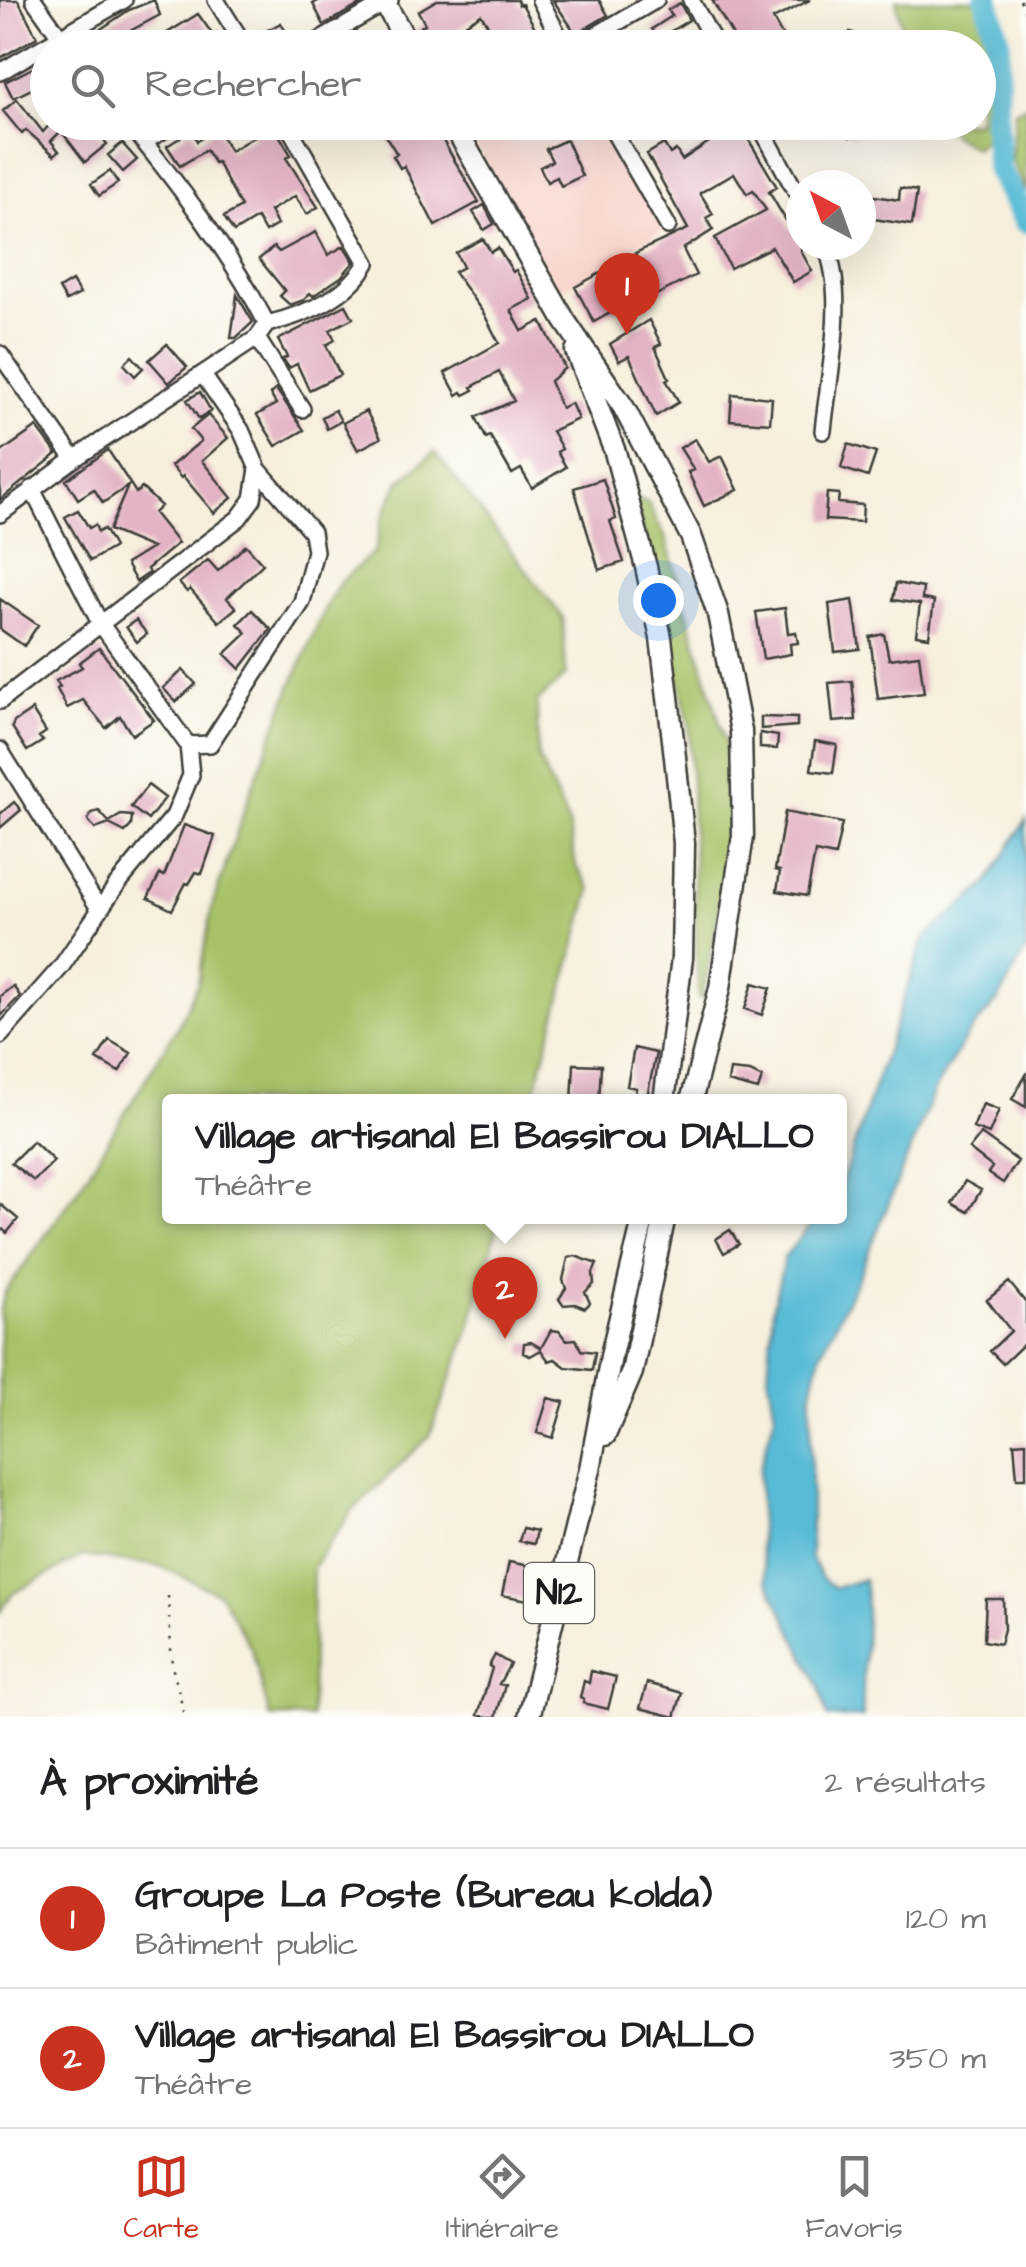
<!DOCTYPE html>
<html lang="fr">
<head>
<meta charset="utf-8">
<style>
	body { margin:0; font-family:"Architects Daughter",sans-serif; background:#f6f6f6; color:#202124 }
	.compass { position:absolute; left:786px; top:170px; width:90px; height:90px; border-radius:50%; background:#fff; box-shadow:0 10px 40px #0002; rotate:319deg }
	.you { position:absolute; left:658px; top:600px; width:35px; height:35px; margin:-25px; border:8px solid #fff; border-radius:50%; background:#1a73e8; box-shadow:0 0 0 15px #1a73e833 }
	.badge { display:grid; place-items:center; width:65px; height:65px; border-radius:50%; background:#c8321e; color:#fff; font-size:32px; font-weight:700 }
	.pin { position:absolute; translate:-50% -82px; filter:drop-shadow(0 2px 5px #0008) }
	.pin::after { content:''; position:absolute; top:52px; width:35px; height:30px; background:inherit; clip-path:polygon(0 0,100% 0,50% 100%) }
	.popup { position:absolute; left:162px; top:1094px; width:685px; height:130px; box-sizing:border-box; display:grid; place-content:center; border-radius:10px; background:#fff; filter:drop-shadow(0 2px 8px #0005); font-size:32px; white-space:nowrap; color:#757577 }
	.popup b { font-size:38px; color:#202124 }
	.popup::after { content:''; position:absolute; left:50%; top:100%; margin-left:-20px; border:20px solid transparent; border-top-color:#fff }
	.list { margin:0; padding:0; list-style:none }
	h2 { display:flex; justify-content:space-between; align-items:center; height:130px; margin:0; padding:0 40px; font-size:42px }
	h2 small { font-size:32px; font-weight:400; color:#757577 }
	.list li { display:grid; grid-template-columns:65px 1fr auto; gap:30px; align-items:center; box-sizing:border-box; height:140px; padding:0 40px; border-top:2px solid #e0e0e0 }
	.list b { display:block; font-size:38px; white-space:nowrap }
	.list p { margin:0; font-size:32px; white-space:nowrap; color:#757577 }
	.list em { font-size:32px; font-style:normal; color:#757577 }
	.icon { flex:none; width:55px; height:55px; fill:none; stroke:currentColor; stroke-width:2; stroke-linecap:round; stroke-linejoin:round }
	.map { position:relative; flex:none; width:1026px; height:1717px; overflow:hidden }
	.search { position:absolute; background:#fff; box-shadow:0 10px 40px #0002; left:30px; right:30px; top:30px; height:110px; display:flex; align-items:center; gap:25px; box-sizing:border-box; padding:0 35px; border-radius:55px; color:#757577; font-size:38px }
	.sheet { height:410px; background:#fff }
	nav { display:flex; justify-content:space-around; align-items:center; box-sizing:border-box; height:140px; border-top:2px solid #e0e0e0; background:#fff; font-size:28px; color:#757577 }
	nav a { display:grid; justify-items:center; gap:5px }
	nav .on { color:#c8321e }
	.map>svg:first-child { display:block }
	.built { fill:#f7d1c9 }
	.green { fill:#a7c268; stroke:#626f42; stroke-width:2.5 }
	.water { fill:#58bbd6; stroke:#3a6c79; stroke-width:2.5 }
	.lines { fill:none; stroke-linecap:round; stroke-linejoin:round }
	.river { stroke:#58bbd6; stroke-width:25 }
	.building { fill:#e3b2c4 }
	.minor-casing { stroke:#3d3c39; stroke-width:20 }
	.major-casing { stroke:#3d3c39; stroke-width:25 }
	.path { stroke:#3d3c39; stroke-width:2.5; stroke-dasharray:2.5 8; stroke-linecap:butt }
	.minor { stroke:#fff; stroke-width:15 }
	.major { stroke:#fff; stroke-width:20 }
	.labels { text-anchor:middle; dominant-baseline:central; stroke-width:8; stroke-linejoin:round; paint-order:stroke }
	.shield { fill:#fdfcf7; stroke:#605f5e; stroke-width:2.5 }
	.shield-label { font-size:35px; font-weight:bold; fill:#1c1c1c }
</style>
</head>
<body>
<div class="map">
<svg width="1026" height="1717" viewBox="0 0 1026 1717">
	<rect width="100%" height="100%" fill="#fdfcf7"/>
	<filter id="ink" filterUnits="userSpaceOnUse"><feTurbulence type="fractalNoise" baseFrequency=".01" numOctaves="2"/><feDisplacementMap in="SourceGraphic" scale="20" xChannelSelector="R" yChannelSelector="G"/><feConvolveMatrix kernelMatrix="1 2 1 2 8 2 1 2 1" color-interpolation-filters="sRGB"/></filter>
	<filter id="wash" filterUnits="userSpaceOnUse"><feTurbulence type="fractalNoise" baseFrequency=".0048" numOctaves="4" result="noise"/><feDisplacementMap in="SourceGraphic" scale="40" xChannelSelector="R" yChannelSelector="G"/><feGaussianBlur stdDeviation="2.25" result="paint"/><feColorMatrix in="noise" values="0 0 0 0 0 0 0 0 0 0 0 0 0 0 0 0 0 1.4 0 .05"/><feComposite in="paint" operator="in"/></filter>
	<g filter="url(#wash)">
		<rect width="100%" height="100%" fill="#f6efdd"/>
		<path class="built" d="M463,122L602,123L665,229L558,292Z"/>
		<path class="green" d="M896,0H979C996,45 985,91 987,137L975,148L954,136L944,123L978,122V48L906,47Z
			M1026,105V193L1011,159L1015,111Z
			M435,452L563,618L566,675L537,702L538,757L568,822L576,866L591,889L532,1101L170,1102V1216L500,1217L469,1330L429,1437L351,1512L313,1567L311,1717H270L252,1650L220,1594L160,1566L83,1556L12,1594L0,1613V1311L5,1292L75,1194L177,1028L198,983L213,903L250,793L291,687L325,608L340,582L375,551L382,519L399,482Z
			M634,496L648,503L665,537L726,744L731,845L702,999L698,997L689,723Z"/>
		<path class="water" d="M1026,820V950L999,999L968,1034L935,1089L859,1276L821,1353L811,1396V1559L822,1578L835,1588L864,1579C870,1625 861,1670 863,1717H827L820,1688L766,1578L760,1546L759,1470L775,1414L768,1374L773,1305L785,1256L817,1217L840,1216V1187L924,938L987,884Z"/>
		<g class="lines">
			<path class="river" d="M987,0L998,40L995,117L998,169L1026,221"/>
		</g>
		<g id="blocks">
			<path class="building" d="M0,0H18L37,37L0,58Z
				M154,0L160,15L117,38L124,48H95L89,37L129,10Z
				M320,0H368L324,25L313,4Z
				M437,0H517L519,5L522,4L546,48H506L502,41L499,43L481,14L454,31L464,48H424L416,30L425,24L418,11Z
				M553,0H599L608,15L576,34Z
				M712,0H810L773,19L789,48H740Z
				M680,3L689,20L658,39L652,29L672,16L668,10Z
				M198,14L213,35L218,33L226,48H161L156,40Z
				M281,23L289,38L269,48L262,33Z
				M850,32L890,46V48H845Z
				M48,60V81L13,98L5,82Z
				M17,99L43,132L52,122H90L107,144L85,162L61,131L51,141L59,151L54,155L26,130L22,134L3,111Z
				M377,122H432L479,202L435,226L404,166L400,168L393,156L397,154Z
				M723,122H738L777,187L769,192L791,229L801,223V251L812,271L793,282L772,247L730,268L715,238L766,210L753,190L747,194L734,173L700,193L713,214L706,218L713,230L683,249L696,275L646,300L645,297L630,302L594,322L575,287L608,269L617,285L644,272L635,253L688,229L647,154L664,144L670,154L676,150L682,160L715,138L710,131Z
				M848,122H896V128L850,137Z
				M248,123H272L291,155L286,158L318,207L307,214L295,196L270,211L277,225L265,232L257,218L234,232L224,217L241,207L217,162L214,163L206,150L180,166L167,146L192,130L197,141L217,128L230,151L255,136Z
				M566,140L582,176L561,186L557,177L547,182L540,167L552,161L546,149Z
				M122,143L137,160L123,172L108,155Z
				M110,171L118,183L99,196L91,184Z
				M900,188L917,191L912,225L861,217L862,194L899,200Z
				M484,205L494,224L484,230L473,212Z
				M316,232L328,255L344,246L354,262L341,277L313,296L310,293L304,300L290,305L280,296L285,291L259,259L274,247L279,252Z
				M483,239L491,252L498,248L513,272L516,270L532,299L511,310L522,331L541,321L565,368L550,381L561,408L571,403L578,419L552,431L562,449L557,452L566,467L532,488L521,469L512,474L490,436L486,438L476,417L514,401L499,372L472,387L474,390L464,395L462,392L457,395L445,373L499,343L484,314L454,272L463,267L456,253Z
				M72,281L80,294L66,301L59,289Z
				M237,295L253,322L236,338H231Z
				M346,305L353,318L330,330L335,340L326,345L340,375L309,390L297,364L289,368L283,359L287,357L278,340Z
				M649,320L661,344L655,347L669,378L666,380L679,402L656,416L629,356L619,361L610,344Z
				M167,344L187,367L169,383L149,360Z
				M132,356L143,368L135,376L124,364Z
				M276,389L304,430L276,446L257,415L276,404L270,394Z
				M200,392L211,411L199,419L187,400Z
				M732,394L772,398L770,423L730,420Z
				M335,410L341,421L327,429L322,417Z
				M366,411L381,438L358,450L343,423Z
				M208,415L228,438L202,461L232,498L214,513L183,476L181,478L171,466L201,441L191,429Z
				M37,427L57,454L0,500V453Z
				M695,439L709,462L722,456L738,490L704,506L688,472L694,470L680,448Z
				M848,444L876,453L868,477L841,468Z
				M108,450L136,493L142,488L161,506L154,513L178,543L147,569L149,573L136,582L126,564L152,548L109,530L128,486L103,503L94,489L78,499L66,480Z
				M603,479L616,519L610,521L624,562L599,570L574,488Z
				M827,493L839,494L838,503L863,505L862,522L825,520Z
				M78,510L89,528L95,525L98,532L104,529L114,547L90,561L65,517Z
				M246,545L263,564L227,598L236,608L219,622L190,589L187,592L179,583L208,560L218,571Z
				M896,583L923,588L922,599L934,601L929,637L916,635L920,604L893,600Z
				M0,599L38,625L24,646L0,629Z
				M853,600L860,649L835,652L829,604Z
				M785,608L788,633L796,632L798,643L790,644L791,654L763,659L756,612Z
				M252,610L271,629L240,669L225,654L247,633L238,624Z
				M136,620L147,634L137,642L126,627Z
				M884,634L889,659L919,655L924,693L878,699L870,637Z
				M99,648L154,720L132,735L120,716L106,728L83,700L67,708L57,689L60,687L56,681L82,667L79,663Z
				M183,670L196,684L176,702L163,688Z
				M852,681L856,720L833,722L829,683Z
				M32,710L46,732L39,737L43,741L27,751L12,727L14,722Z
				M761,717L797,718V726L761,729Z
				M760,733L778,736L777,749L760,748Z
				M815,741L837,745L833,773L811,770Z
				M148,785L165,798L148,820L131,807Z
				M14,802L21,810L0,828V814Z
				M99,811L109,822L121,815L132,816L131,826L125,832L109,824L95,829L88,820L92,813Z
				M785,812L842,823L835,856L815,852L807,896L777,891L780,871L775,870Z
				M184,825L215,836L202,874L196,872L189,884L186,883L172,910L148,898L160,874L164,876Z
				M753,983L771,988L762,1015L745,1009Z
				M13,986L20,996L0,1017V996Z
				M109,1040L131,1053L119,1072L97,1059Z
				M634,1048L656,1053L646,1102H634L636,1088L627,1086Z
				M574,1064L601,1065L599,1102H572Z
				M730,1070L750,1072L762,1078L758,1090L728,1082Z
				M1026,1075V1107L1012,1099Z
				M983,1104L999,1110L989,1134L973,1128Z
				M981,1134L1018,1161L1003,1183L988,1173L992,1167L969,1149Z
				M33,1141L54,1161L34,1181L11,1163Z
				M965,1181L981,1190L968,1212L952,1203Z
				M0,1204L18,1219L7,1233L0,1227Z
				M730,1230L739,1244L724,1253L716,1239Z
				M575,1256L597,1264L593,1273L594,1284L585,1292L590,1303L585,1308L575,1304L563,1305L559,1299L566,1288L563,1280L568,1258Z
				M1009,1282L1026,1303V1342L1003,1364L990,1351L1011,1331L987,1300Z
				M551,1330L559,1331L566,1340L576,1339L581,1350L595,1352L592,1370L566,1367L555,1359L549,1361L541,1350L530,1356L523,1353L524,1343L531,1342L541,1348Z
				M548,1398L564,1402L553,1438L537,1433Z
				M1026,1442V1478H1017L1014,1443Z
				M523,1528L537,1531L534,1544L519,1541Z
				M509,1562L535,1567L528,1600L502,1595Z
				M986,1599H1003L1004,1629L1000,1644L984,1641Z
				M495,1655L510,1664L499,1684L505,1685L496,1717H487L478,1715L492,1668L489,1666Z
				M591,1671L616,1677L608,1709L583,1703L584,1700L580,1698L584,1681L589,1683Z
				M647,1683L682,1693L675,1717L640,1708Z"/>
		</g>
	</g>
	<g filter="url(#ink)">
		<use href="#blocks" fill-opacity="0" stroke="#3d3c39" stroke-width="2.5"/>
		<g class="lines">
			<defs>
				<path id="minor" d="M34,0L68,48
					M216,0L246,48
					M540,0L565,48
					M691,0L717,48
					M307,48L390,0
					M574,48L656,0
					M0,72L124,0
					M128,122C181,188 228,249 267,324L257,338L302,409
					M608,122L668,226
					M758,122L801,201
					M144,142L177,122
					M267,324C304,315 347,298 367,263L286,122
					M0,354L74,459
					M823,431C828,378 848,294 825,245
					M0,514L74,459L257,338
					M0,701L239,518L253,499L258,469
					M188,745L210,744L302,602L315,551L312,532L258,469L241,430L203,375
					M0,750L100,910
					M0,1036L61,967L116,886L174,816L191,775L188,745L100,623L32,489"/>
				<path id="major" d="M383,0L410,48
					M452,122L565,321L624,408L691,536L718,614L741,731L743,836L720,988L691,1102
					M576,351L615,452L646,567L661,638L675,757L684,843L682,958L664,1102
					M605,1435L632,1372L665,1216
					M529,1717L590,1469L612,1351L644,1216"/>
			</defs>
			<use href="#minor" class="minor-casing"/>
			<use href="#major" class="major-casing"/>
			<path class="path" d="M1020,0L1026,14
				M168,1596L172,1666L185,1717"/>
			<use href="#minor" class="minor"/>
			<use href="#major" class="major"/>
		</g>
	</g>
	<g class="labels">
		<rect class="shield" x="524" y="1563" width="70" height="60" rx="8"/>
		<g class="shield-label">
			<text x="559" y="1593">N12</text>
		</g>
	</g>
</svg>
<svg class="compass" viewBox="-18 -18 36 36"><path d="M0-13l5 13h-10z" fill="#e53935"/><path d="M0 13l5-13h-10z" fill="#757577"/></svg>
<div class="you"></div>
<div class="pin badge" style="left:627px;top:335px">1</div>
<div class="pin badge" style="left:505px;top:1339px">2</div>
<div class="popup"><b>Village artisanal El Bassirou DIALLO</b>Théâtre</div>
<div class="search"><svg class="icon" aria-label="search" viewBox="0 0 24 24"><circle cx="10" cy="10" r="6"/><path d="M15 15l6 6"/></svg>Rechercher</div>
</div>
<section class="sheet">
<h2>À proximité<small>2 résultats</small></h2>
<ul class="list">
<li><span class="badge">1</span><div><b>Groupe La Poste (Bureau kolda)</b><p>Bâtiment public</p></div><em>120 m</em></li>
<li><span class="badge">2</span><div><b>Village artisanal El Bassirou DIALLO</b><p>Théâtre</p></div><em>350 m</em></li>
</ul>
</section>
<nav>
<a class="on"><svg class="icon" aria-label="map" viewBox="0 0 24 24"><path d="M3 6l6-2 6 2 6-2v14l-6 2-6-2-6 2zM9 4v14M15 6v14"/></svg>Carte</a>
<a><svg class="icon" aria-label="directions" viewBox="0 0 24 24"><path d="M12 3l9 9-9 9-9-9zM9 14v-3h6M13 9l2 2-2 2"/></svg>Itinéraire</a>
<a><svg class="icon" aria-label="saved" viewBox="0 0 24 24"><path d="M7 4h10v16l-5-4-5 4z"/></svg>Favoris</a>
</nav>
</body>
</html>
